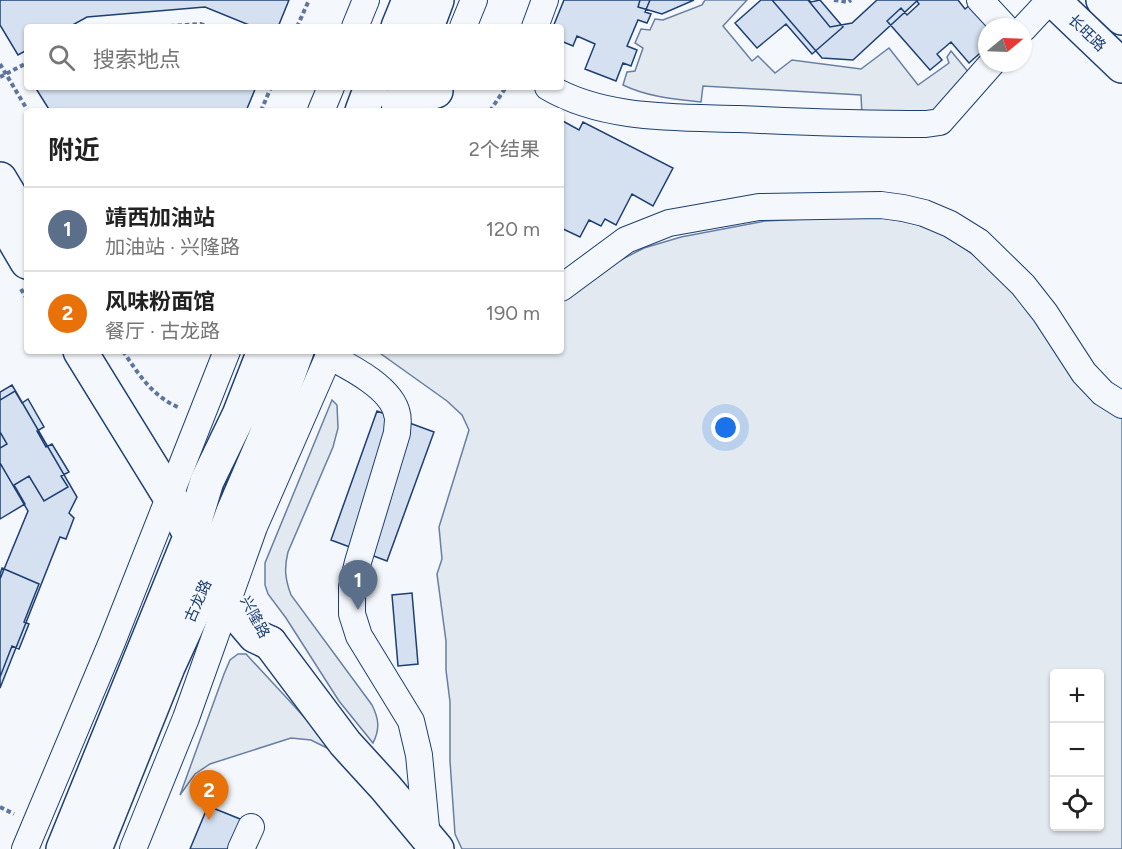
<!DOCTYPE html>
<html lang="zh">
<head>
<meta charset="utf-8">
<style>
	body { margin:0; font-family:Figtree,"Noto Sans SC",sans-serif; background:#f2f2f2; color:#222 }
	.controls { position:absolute; right:18px; bottom:18px; display:grid; overflow:hidden; border-radius:6px; box-shadow:0 2px 4px #0004 }
	.controls button { width:54px; height:54px; display:grid; place-items:center; padding:0; border:0; border-bottom:2px solid #e0e0e0; background:#fff; color:#222; font:30px sans-serif }
	.compass { position:absolute; left:978px; top:18px; width:54px; height:54px; border-radius:50%; background:#fff; box-shadow:0 2px 4px #0004; rotate:71deg }
	.you { position:absolute; left:726px; top:428px; width:21px; height:21px; margin:-15px; border:4px solid #fff; border-radius:50%; background:#1a73e8; box-shadow:0 0 0 9px #1a73e833 }
	.badge { display:grid; place-items:center; width:39px; height:39px; border-radius:50%; background:#c62828; color:#fff; font-size:20px; font-weight:700 }
	.pin { position:absolute; translate:-50% -50px; filter:drop-shadow(0 2px 3px #0008) }
	.pin::after { content:''; position:absolute; top:32px; width:21px; height:18px; background:inherit; clip-path:polygon(0 0,100% 0,50% 100%) }
	.list { margin:0; padding:0; list-style:none }
	h2 { display:flex; justify-content:space-between; align-items:center; height:78px; margin:0; padding:0 24px; font-size:26px }
	h2 small { font-size:20px; font-weight:400; color:#767676 }
	.list li { display:grid; grid-template-columns:39px 1fr auto; gap:18px; align-items:center; box-sizing:border-box; height:84px; padding:0 24px; border-top:2px solid #e0e0e0 }
	.list b { display:block; font-size:22px; white-space:nowrap }
	.list p { margin:0; font-size:20px; white-space:nowrap; color:#767676 }
	.list em { font-size:20px; font-style:normal; color:#767676 }
	.icon { flex:none; width:33px; height:33px; fill:none; stroke:currentColor; stroke-width:2; stroke-linecap:round; stroke-linejoin:round }
	.map { position:relative; flex:none; width:1122px; height:849px; overflow:hidden }
	.search { position:absolute; background:#fff; box-shadow:0 2px 4px #0004; left:24px; top:24px; width:540px; height:66px; display:flex; align-items:center; gap:15px; box-sizing:border-box; padding:0 21px; border-radius:6px; color:#767676; font-size:22px }
	.panel { position:absolute; background:#fff; box-shadow:0 2px 4px #0004; left:24px; top:108px; width:540px; height:246px; border-radius:6px }
	.map>svg:first-child { display:block }
	.green { fill:#e3e9f0; stroke:#687fa3; stroke-width:1.5; fill-rule:evenodd }
	.building { fill:#d5e0f0; stroke:#1d3f73; stroke-width:1.5 }
	.lines { fill:none; stroke-linecap:round; stroke-linejoin:round }
	.minor-casing { stroke:#1d3f73; stroke-width:28 }
	.major-casing { stroke:#1d3f73; stroke-width:36 }
	.highway-casing { stroke:#1d3f73; stroke-width:36 }
	.path { stroke:#5e769c; stroke-width:4; stroke-dasharray:4.5 3; stroke-linecap:butt }
	.minor { stroke:#f4f7fb; stroke-width:26 }
	.major { stroke:#f4f7fb; stroke-width:33 }
	.highway { stroke:#f4f7fb; stroke-width:33 }
	.labels { text-anchor:middle; dominant-baseline:central; stroke-width:4.5; stroke-linejoin:round; paint-order:stroke }
	.street-label { font-size:15px; fill:#1d3f73; stroke:#f4f7fb }
</style>
</head>
<body>
<div class="map">
<svg width="1122" height="849" viewBox="0 0 1122 849">
	<rect width="100%" height="100%" fill="#f4f7fb"/>
	<path class="green" d="M705,0H747L723,26L752,61L758,56L775,73L792,60L861,69L889,48L918,85L949,63L947,57L951,51L970,74L929,116L862,115L861,95L703,86L701,102C674,99 648,97 623,85L627,72L635,71L643,48L635,43L641,29L650,30L655,19L663,20L702,5Z
		M867,216C892,219 917,222 940,233C960,242 990,268 1008,282L1122,417V849H462L455,834L450,761V702L446,670V641L437,574L442,559L439,527L469,430L462,415L447,401L377,351H561V299L611,265L644,248L681,237L765,221ZM1054,674H1100V826H1054Z
		M332,400L337,405L338,428L333,447L288,552C284,568 285,579 291,595L372,705C379,719 380,729 373,743L339,701L286,618L268,594L265,585V563Z
		M238,654H246C279,690 314,726 345,764L327,748L311,740L291,738L210,764L195,774L180,795L224,674L230,660Z"/>
	<path class="building" d="M0,0H289L278,27H254L205,7L87,17L69,27H27V50L18,55L0,25Z
		M564,0H650L645,12L651,14L647,23L638,20L627,46L637,50L631,66L623,63L616,81L585,69L595,44L577,36L573,46L561,41V27H553Z
		M640,0H694L662,14L638,7Z
		M761,0H809L811,2L820,0L843,27L812,54L786,24L757,48L735,23Z
		M772,0H808L830,27L852,23L877,0H918L853,60L822,58Z
		M916,0H958L965,9L976,0L989,27H987V47L969,63L951,42L937,54L942,60L930,70L887,21L901,8L907,15L919,4Z
		M35,87H256L246,111H50Z
		M561,120L579,130L583,122L673,168L653,206L632,194L616,225L605,219L601,226L589,220L580,237L561,228Z
		M12,385L77,497L69,513L74,518L66,539L60,537L0,688V579L28,511L0,463V392Z
		M15,391L22,403L28,399L44,427L37,431L46,447L52,444L69,472L61,476L68,487L44,501L29,476L14,485L25,504L0,519V448L7,444L0,432V400Z
		M377,411L434,432L387,561L331,540Z
		M2,568L39,584L24,622L29,624L19,649L12,646L0,677V574Z
		M412,593L418,664L398,666L392,595Z
		M208,806L245,821L234,849H190Z"/>
	<g class="lines">
		<defs>
			<path id="minor" d="M980,0L1005,27
				M355,27L366,0
				M463,27L474,0
				M535,27L545,0
				M1023,29L1050,0
				M548,87C604,120 676,117 739,119C802,122 864,124 926,124L940,122L992,63
				M321,111L331,87
				M561,288L626,240L669,223L759,207L881,205L903,208L924,213L950,224L979,242L1023,285L1045,313L1084,373L1103,393L1122,405
				M329,356C350,367 392,388 397,414C399,419 397,427 397,433L358,562L352,587V614L359,636L411,721L419,755L427,838
				M25,849L112,642L227,351
				M133,849L186,718L254,527L331,351
				M241,849L251,827"/>
			<path id="major" d="M1053,0L1122,66
				M1103,0L1122,18
				M398,27L409,0
				M427,27L437,0
				M398,103L436,91
				M362,111L371,87
				M0,179L27,224
				M0,216L27,262
				M80,351L170,497L226,602L255,636L270,643
				M63,849L190,537L207,481L239,415L264,351
				M95,849L168,667L211,573L233,512L270,426L297,351"/>
			<path id="highway" d="M270,643L345,743L386,788L437,849"/>
		</defs>
		<use href="#minor" class="minor-casing"/>
		<use href="#major" class="major-casing"/>
		<use href="#highway" class="highway-casing"/>
		<path class="path" d="M834,0L848,2L851,0
			M155,27L201,24L208,27
			M297,27L309,0
			M0,64L28,111
			M0,77L27,63
			M261,111L271,87
			M490,111L506,87
			M21,289L27,299
			M123,351C139,375 153,397 180,408
			M0,807L14,814"/>
		<use href="#minor" class="minor"/>
		<use href="#major" class="major"/>
		<use href="#highway" class="highway"/>
	</g>
	<g class="labels">
		<g class="street-label">
			<text transform="translate(1087 33) rotate(44)">长旺路</text>
			<text transform="translate(198 601) rotate(-66)">古龙路</text>
			<text transform="translate(255 617) rotate(62)">兴隆路</text>
		</g>
	</g>
</svg>
<div class="controls">
<button>+</button>
<button>−</button>
<button><svg class="icon" aria-label="locate" viewBox="0 0 24 24"><circle cx="12" cy="12" r="6"/><path d="M12 2v4M12 18v4M2 12h4M18 12h4"/></svg></button>
</div>
<svg class="compass" viewBox="-18 -18 36 36"><path d="M0-13l5 13h-10z" fill="#e53935"/><path d="M0 13l5-13h-10z" fill="#767676"/></svg>
<div class="you"></div>
<div class="pin badge" style="left:358px;top:610px;background:#5c6f8a">1</div>
<div class="pin badge" style="left:209px;top:820px;background:#e8710a">2</div>
<div class="search"><svg class="icon" aria-label="search" viewBox="0 0 24 24"><circle cx="10" cy="10" r="6"/><path d="M15 15l6 6"/></svg>搜索地点</div>
<section class="panel">
<h2>附近<small>2个结果</small></h2>
<ul class="list">
<li><span class="badge" style="background:#5c6f8a">1</span><div><b>靖西加油站</b><p>加油站 · 兴隆路</p></div><em>120 m</em></li>
<li><span class="badge" style="background:#e8710a">2</span><div><b>风味粉面馆</b><p>餐厅 · 古龙路</p></div><em>190 m</em></li>
</ul>
</section>
</div>
</body>
</html>
